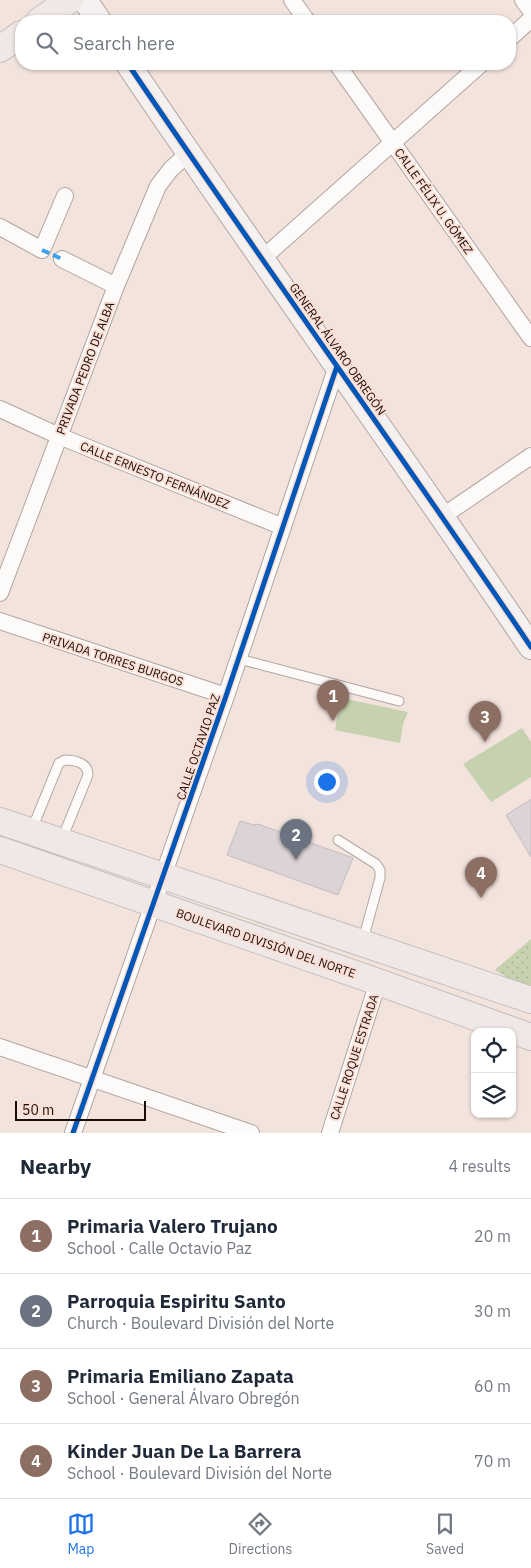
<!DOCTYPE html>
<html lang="en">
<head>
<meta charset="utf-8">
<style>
	body { margin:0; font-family:"IBM Plex Sans",sans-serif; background:#f6f6f7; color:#1f2937 }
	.controls { position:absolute; right:15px; bottom:15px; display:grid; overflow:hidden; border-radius:10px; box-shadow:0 1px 4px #0004 }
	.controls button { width:45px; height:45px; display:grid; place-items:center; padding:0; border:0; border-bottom:1px solid #e0e1e3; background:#fff; color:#1f2937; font:25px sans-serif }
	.scale { position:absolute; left:15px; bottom:12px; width:131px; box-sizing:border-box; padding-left:5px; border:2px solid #180d09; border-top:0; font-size:14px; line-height:18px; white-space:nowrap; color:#180d09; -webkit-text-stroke:4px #fbdfd4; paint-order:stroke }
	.you { position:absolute; left:326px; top:781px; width:18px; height:18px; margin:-12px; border:4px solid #fff; border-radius:50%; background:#1a73e8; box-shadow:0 0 0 8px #1a73e833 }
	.badge { display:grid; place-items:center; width:32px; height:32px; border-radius:50%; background:#1a73e8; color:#fff; font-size:16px; font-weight:700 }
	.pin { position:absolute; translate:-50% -41px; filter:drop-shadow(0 1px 2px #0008) }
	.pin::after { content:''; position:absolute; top:26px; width:18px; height:15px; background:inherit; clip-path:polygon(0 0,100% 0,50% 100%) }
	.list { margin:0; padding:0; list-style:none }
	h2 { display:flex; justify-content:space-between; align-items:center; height:65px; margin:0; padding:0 20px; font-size:21px }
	h2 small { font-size:16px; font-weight:400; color:#747a83 }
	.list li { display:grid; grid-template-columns:32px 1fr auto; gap:15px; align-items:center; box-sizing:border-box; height:75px; padding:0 20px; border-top:1px solid #e0e1e3 }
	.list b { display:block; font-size:19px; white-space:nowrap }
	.list p { margin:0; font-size:16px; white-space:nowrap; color:#747a83 }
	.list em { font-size:16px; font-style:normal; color:#747a83 }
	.icon { flex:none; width:28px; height:28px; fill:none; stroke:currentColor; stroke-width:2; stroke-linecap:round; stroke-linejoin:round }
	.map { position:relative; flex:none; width:531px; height:1133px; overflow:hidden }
	.search { position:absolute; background:#fff; box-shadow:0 1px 4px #0004; left:15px; right:15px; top:15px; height:55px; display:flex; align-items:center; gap:12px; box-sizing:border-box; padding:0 18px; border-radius:20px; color:#747a83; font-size:19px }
	.sheet { height:365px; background:#fff }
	nav { display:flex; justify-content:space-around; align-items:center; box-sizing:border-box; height:70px; border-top:1px solid #e0e1e3; background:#fff; font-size:14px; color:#747a83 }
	nav a { display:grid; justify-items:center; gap:2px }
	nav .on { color:#1a73e8 }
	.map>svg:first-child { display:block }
	.park { fill:url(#park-dots) }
	.pitch { fill:#c6d2af }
	.building { fill:#dcd3d7; stroke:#c5bcc0 }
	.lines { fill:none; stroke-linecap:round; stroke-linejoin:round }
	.lane-casing { stroke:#b2a5a0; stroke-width:11 }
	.street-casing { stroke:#b2a5a0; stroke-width:18 }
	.secondary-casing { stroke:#b2a5a0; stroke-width:26 }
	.primary-casing { stroke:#c8c0bd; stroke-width:28 }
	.lane { stroke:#fdfbfa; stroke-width:9 }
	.street { stroke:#fdfbfa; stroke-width:16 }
	.secondary { stroke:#f6f1f1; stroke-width:24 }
	.primary { stroke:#f0e8e6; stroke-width:26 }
	.quiet { stroke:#3da1e9; stroke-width:4; stroke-dasharray:8 4; stroke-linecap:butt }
	.cycleway-casing { stroke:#fbdfd4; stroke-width:8 }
	.cycleway { stroke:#0057b8; stroke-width:5 }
	.labels { text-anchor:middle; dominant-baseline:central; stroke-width:4; stroke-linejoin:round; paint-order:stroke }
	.street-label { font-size:12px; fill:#180d09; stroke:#fbdfd4 }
</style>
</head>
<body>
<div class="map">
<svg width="531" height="1133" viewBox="0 0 531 1133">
	<defs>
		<pattern id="park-dots" width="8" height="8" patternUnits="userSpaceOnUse" patternTransform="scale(1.25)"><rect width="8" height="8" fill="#c6d2af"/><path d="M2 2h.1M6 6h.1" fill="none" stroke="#a9b395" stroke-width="1.8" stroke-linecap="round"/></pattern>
	</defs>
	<rect width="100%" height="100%" fill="#f2e3dd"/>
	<path class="park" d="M531,939V991L525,989L495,970Z"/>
	<path class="pitch" d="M341,698L408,712L403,724L400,743L335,730Z
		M522,728L531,742V777L491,802L463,764Z"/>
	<path class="building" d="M531,799V857L506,815Z
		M240,821L254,825L258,824L353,858L338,895L227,855Z"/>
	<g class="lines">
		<defs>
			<path id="lane" d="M239,659L399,701
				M32,829L59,763L65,760C75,760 88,763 88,775L62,839
				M338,840L376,864L380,870V878L363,940"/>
			<path id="street" d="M292,0L307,21
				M523,0L531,11
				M510,38L531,19
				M337,64L531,338
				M0,227L42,250L65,196
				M263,258L481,64
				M62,259L116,286
				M0,409L59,436L283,527
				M443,516L531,456
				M0,593L116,286L158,186L171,169L189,153
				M0,621L226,696
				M0,1047L251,1133
				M73,1133L226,696L337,366
				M330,1133L378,982"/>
			<path id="secondary" d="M85,0L99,21
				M128,64C260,260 399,451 531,647"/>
			<path id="primary" d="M39,21L70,0
				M0,49L21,34
				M0,821L531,1000
				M0,850L378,982L531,1037"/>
		</defs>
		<use href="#lane" class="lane-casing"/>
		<use href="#street" class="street-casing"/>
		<use href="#secondary" class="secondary-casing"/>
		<use href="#primary" class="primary-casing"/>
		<use href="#lane" class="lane"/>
		<use href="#street" class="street"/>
		<use href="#secondary" class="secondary"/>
		<use href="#primary" class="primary"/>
		<path class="quiet" d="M42,250L62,259"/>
		<defs>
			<path id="cycleway" d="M128,64C260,260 399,451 531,647
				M73,1133L226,696L337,366"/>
		</defs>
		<use href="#cycleway" class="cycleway-casing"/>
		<use href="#cycleway" class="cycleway"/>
	</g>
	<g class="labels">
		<g class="street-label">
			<text transform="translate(434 201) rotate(55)">CALLE FÉLIX U. GÓMEZ</text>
			<text transform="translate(338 349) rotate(55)">GENERAL ÁLVARO OBREGÓN</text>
			<text transform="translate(85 368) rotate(-69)">PRIVADA PEDRO DE ALBA</text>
			<text transform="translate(155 475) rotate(22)">CALLE ERNESTO FERNÁNDEZ</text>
			<text transform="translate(113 659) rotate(18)">PRIVADA TORRES BURGOS</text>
			<text transform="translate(198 747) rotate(-71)">CALLE OCTAVIO PAZ</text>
			<text transform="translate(266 943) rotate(19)">BOULEVARD DIVISIÓN DEL NORTE</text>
			<text transform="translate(354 1057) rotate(-72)">CALLE ROQUE ESTRADA</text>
		</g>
	</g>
</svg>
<div class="controls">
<button><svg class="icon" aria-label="locate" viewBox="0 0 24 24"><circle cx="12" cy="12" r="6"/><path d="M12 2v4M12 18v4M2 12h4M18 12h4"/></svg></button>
<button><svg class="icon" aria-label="layers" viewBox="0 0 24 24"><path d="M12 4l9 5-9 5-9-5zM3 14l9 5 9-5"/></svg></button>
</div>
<div class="scale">50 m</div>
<div class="you"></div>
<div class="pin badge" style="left:333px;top:721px;background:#8d6e63">1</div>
<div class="pin badge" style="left:296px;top:860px;background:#6b7280">2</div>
<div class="pin badge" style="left:485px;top:742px;background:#8d6e63">3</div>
<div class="pin badge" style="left:481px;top:898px;background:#8d6e63">4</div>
<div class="search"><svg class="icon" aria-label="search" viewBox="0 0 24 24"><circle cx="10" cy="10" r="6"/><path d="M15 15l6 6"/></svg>Search here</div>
</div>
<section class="sheet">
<h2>Nearby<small>4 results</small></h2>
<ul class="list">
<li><span class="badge" style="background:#8d6e63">1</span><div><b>Primaria Valero Trujano</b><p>School · Calle Octavio Paz</p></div><em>20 m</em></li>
<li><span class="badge" style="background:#6b7280">2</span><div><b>Parroquia Espiritu Santo</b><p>Church · Boulevard División del Norte</p></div><em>30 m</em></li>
<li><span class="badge" style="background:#8d6e63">3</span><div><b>Primaria Emiliano Zapata</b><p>School · General Álvaro Obregón</p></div><em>60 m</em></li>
<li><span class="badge" style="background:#8d6e63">4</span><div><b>Kinder Juan De La Barrera</b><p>School · Boulevard División del Norte</p></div><em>70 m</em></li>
</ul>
</section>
<nav>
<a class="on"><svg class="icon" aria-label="map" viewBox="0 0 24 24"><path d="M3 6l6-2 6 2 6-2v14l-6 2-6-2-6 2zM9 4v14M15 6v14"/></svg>Map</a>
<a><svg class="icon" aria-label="directions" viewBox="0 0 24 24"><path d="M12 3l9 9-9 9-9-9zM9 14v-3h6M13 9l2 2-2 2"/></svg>Directions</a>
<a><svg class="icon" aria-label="saved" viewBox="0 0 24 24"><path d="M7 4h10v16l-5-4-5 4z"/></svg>Saved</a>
</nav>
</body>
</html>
